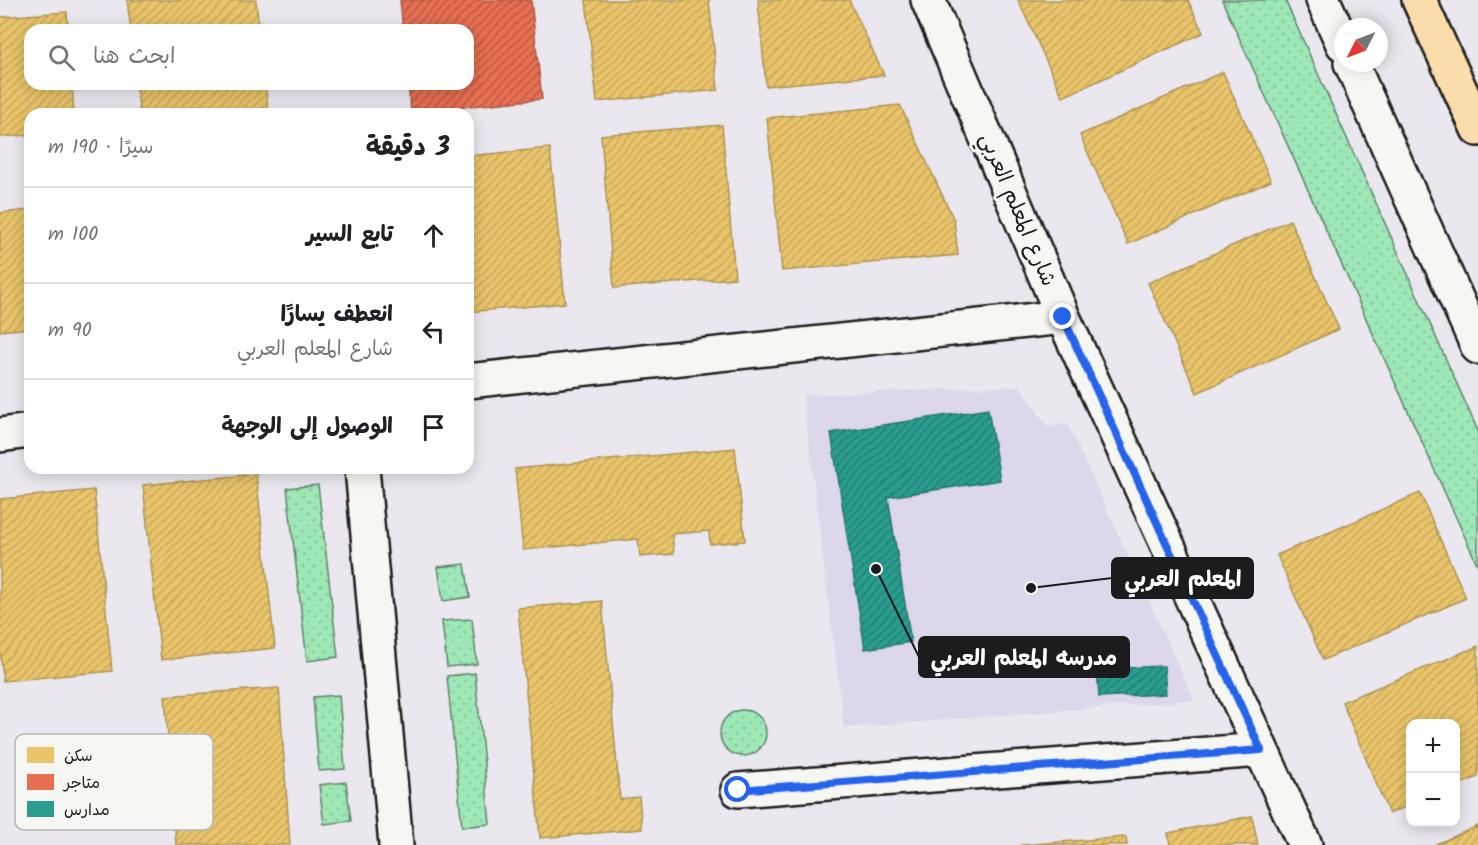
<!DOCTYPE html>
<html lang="ar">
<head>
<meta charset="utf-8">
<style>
	body { margin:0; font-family:Kalam,"Playpen Sans Arabic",sans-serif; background:#f2f2f2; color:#202124; direction:rtl }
	.controls { position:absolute; right:18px; bottom:18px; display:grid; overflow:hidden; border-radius:12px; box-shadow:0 3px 15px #0003 }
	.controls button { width:54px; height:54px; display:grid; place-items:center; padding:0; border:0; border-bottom:2px solid #e0e0e0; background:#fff; color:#202124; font:30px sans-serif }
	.compass { position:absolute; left:1334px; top:18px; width:54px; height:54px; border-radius:50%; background:#fff; box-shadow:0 3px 15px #0003; rotate:228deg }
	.stop { position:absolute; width:18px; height:18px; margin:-14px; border:4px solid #2563eb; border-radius:50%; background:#fff }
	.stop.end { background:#2563eb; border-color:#fff; box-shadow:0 2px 6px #0008 }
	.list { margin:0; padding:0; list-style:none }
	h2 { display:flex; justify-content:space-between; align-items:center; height:78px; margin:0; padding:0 24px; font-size:26px }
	h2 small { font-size:20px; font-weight:400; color:#757577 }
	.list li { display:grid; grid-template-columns:39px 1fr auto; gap:18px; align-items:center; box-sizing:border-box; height:96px; padding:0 24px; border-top:2px solid #e0e0e0 }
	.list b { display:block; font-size:22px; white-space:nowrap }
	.list p { margin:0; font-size:20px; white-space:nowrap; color:#757577 }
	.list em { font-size:20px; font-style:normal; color:#757577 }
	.icon { flex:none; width:33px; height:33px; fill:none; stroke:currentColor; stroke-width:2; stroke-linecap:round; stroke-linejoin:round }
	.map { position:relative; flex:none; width:1478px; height:845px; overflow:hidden; direction:ltr }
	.search { position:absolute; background:#fff; box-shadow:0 3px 15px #0003; left:24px; top:24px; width:450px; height:66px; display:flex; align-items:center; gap:15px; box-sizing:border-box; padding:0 21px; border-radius:18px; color:#757577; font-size:22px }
	.panel { position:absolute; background:#fff; box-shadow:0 3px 15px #0003; left:24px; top:108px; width:450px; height:366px; border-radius:18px; direction:rtl }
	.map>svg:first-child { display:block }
	.built { fill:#dcd7ea }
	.grass { fill:url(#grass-dots); stroke:#5d8269; stroke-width:1.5 }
	.homes { fill:url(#homes-hatch); stroke:#ac9253; stroke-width:1.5 }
	.shops { fill:url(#shops-hatch); stroke:#aa5641; stroke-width:1.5 }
	.schools { fill:url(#schools-hatch); stroke:#26766c; stroke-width:1.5 }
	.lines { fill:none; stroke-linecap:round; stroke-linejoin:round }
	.minor-casing { stroke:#1c1c1c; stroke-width:38 }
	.major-casing { stroke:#1c1c1c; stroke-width:38 }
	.minor { stroke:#f6f6f2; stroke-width:33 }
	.major { stroke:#faddab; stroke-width:33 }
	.route { stroke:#2563eb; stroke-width:8 }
	.labels { text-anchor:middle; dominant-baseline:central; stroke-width:6; stroke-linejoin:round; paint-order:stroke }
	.street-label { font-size:21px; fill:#1c1c1c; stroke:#f6f6f2 }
	.key { fill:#f6f6f2; stroke:#b5b5b2; stroke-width:1.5 }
	.key-label { font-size:16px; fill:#1c1c1c }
	.leader { fill:none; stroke:#1c1c1c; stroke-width:2 }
	.callout-dot { fill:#1c1c1c; stroke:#f6f6f2; stroke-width:2 }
	.callout { fill:#1c1c1c; stroke:#1c1c1c; stroke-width:2 }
	.callout-label { font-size:22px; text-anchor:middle; font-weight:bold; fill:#fff }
</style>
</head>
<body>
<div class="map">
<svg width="1478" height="845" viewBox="0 0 1478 845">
	<defs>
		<pattern id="grass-dots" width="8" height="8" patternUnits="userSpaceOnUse" patternTransform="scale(1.5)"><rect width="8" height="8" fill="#9ee7b6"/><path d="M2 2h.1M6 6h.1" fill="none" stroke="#88c69c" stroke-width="1.8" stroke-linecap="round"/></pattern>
		<pattern id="homes-hatch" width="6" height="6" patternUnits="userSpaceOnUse" patternTransform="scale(1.5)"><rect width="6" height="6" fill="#e9c46a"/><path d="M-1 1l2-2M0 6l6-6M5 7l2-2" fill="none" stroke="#c7a85b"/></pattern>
		<pattern id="shops-hatch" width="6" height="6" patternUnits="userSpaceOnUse" patternTransform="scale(1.5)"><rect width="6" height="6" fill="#e76f51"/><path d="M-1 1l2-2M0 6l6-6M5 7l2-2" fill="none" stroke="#ba5a42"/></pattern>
		<pattern id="schools-hatch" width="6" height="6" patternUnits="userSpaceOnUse" patternTransform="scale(1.5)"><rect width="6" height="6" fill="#2a9d8f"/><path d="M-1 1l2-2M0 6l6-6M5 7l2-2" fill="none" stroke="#237f74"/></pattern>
	</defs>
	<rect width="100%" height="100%" fill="#eae8ee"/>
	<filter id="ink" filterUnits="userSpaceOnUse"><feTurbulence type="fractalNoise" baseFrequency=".0167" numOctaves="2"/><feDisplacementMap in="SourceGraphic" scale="12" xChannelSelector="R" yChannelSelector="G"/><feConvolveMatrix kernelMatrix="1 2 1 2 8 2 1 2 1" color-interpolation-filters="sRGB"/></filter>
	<g filter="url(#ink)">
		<path class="built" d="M1020,386L1048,428L1067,423L1194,700L844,728L803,395Z"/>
		<path class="grass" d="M1222,0H1285L1478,431V566Z
			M318,485L338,657L307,661L287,488Z
			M465,564L470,597L443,601L438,567Z
			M472,619L477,664L447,667L442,621Z
			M475,673L490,824L462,827L447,676Z
			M339,695L345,769L319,771L313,697Z
			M720 733a23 23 0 1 1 46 0a23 23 0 1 1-46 0Z
			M346,782L351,821L324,824L319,785Z"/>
		<path class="homes" d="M127,0H256L259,30H131Z
			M586,0H709L718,90L597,102Z
			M758,0H849L884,75L766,86Z
			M1018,0H1188L1203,33L1063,97Z
			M67,12L68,30H30V84H72L74,114H30V135L0,137V17Z
			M1223,72L1271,181L1128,244L1080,135Z
			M136,84H265L269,114H140Z
			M900,105L954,220L958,255L782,271L767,118Z
			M722,125L735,278L614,288L601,135Z
			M550,148L565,303L468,312V156Z
			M30,210V328L0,331V213Z
			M1290,220L1339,329L1197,393L1148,283Z
			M735,448L745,541L710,544L709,531L672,534L674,554L640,557L638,539L523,550L515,469Z
			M256,474L275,648L161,660L143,485Z
			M94,490L112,671L3,681L0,649V499Z
			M1420,493L1466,598L1323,660L1277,555Z
			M602,601L620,799L639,797L642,829L540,838L518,608Z
			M1478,646V777L1456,786V724H1410V805L1389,814L1342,702Z
			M279,688L290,845H176L165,696Z
			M1252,816L1258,845H1170L1168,833Z
			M1478,826V845H1434Z
			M1126,837L1127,845H1020Z"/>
		<path class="shops" d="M400,0H531L542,99L411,112L408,84H468V30H403Z"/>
		<path class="schools" d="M988,409L1000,480L888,497L911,642L865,649L831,433Z
			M1164,666L1166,694L1099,697L1097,669Z"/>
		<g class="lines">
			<defs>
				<path id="minor" d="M928,0L1063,317L1305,845
					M1323,0L1343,44
					M1351,63L1478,347
					M468,381L1063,317
					M0,435L30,431
					M362,468L396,845
					M738,790L1261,750"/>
				<path id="major" d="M1419,0L1478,129"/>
			</defs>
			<use href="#minor" class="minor-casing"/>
			<use href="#major" class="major-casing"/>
			<use href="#minor" class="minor"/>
			<use href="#major" class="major"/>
		</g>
	</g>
	<g class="lines" filter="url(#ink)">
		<path class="route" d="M738,790L1261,750L1063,317"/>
	</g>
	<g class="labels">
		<g class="street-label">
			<text transform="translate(1017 210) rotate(67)">شارع المعلم العربي</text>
		</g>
	</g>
	<rect x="15" y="734" width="198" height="96" rx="9" class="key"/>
	<rect x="27" y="747" width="27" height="16" fill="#e9c46a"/>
	<rect x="27" y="774" width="27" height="16" fill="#e76f51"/>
	<rect x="27" y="801" width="27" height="16" fill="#2a9d8f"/>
	<g class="key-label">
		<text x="64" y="761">سكن</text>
		<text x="64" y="788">متاجر</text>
		<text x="64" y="815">مدارس</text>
	</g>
	<path class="leader" d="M1031 588L1112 578M876 569L919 657"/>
	<g class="callout-dot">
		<circle cx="1031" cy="588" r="6"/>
		<circle cx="876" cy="569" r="6"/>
	</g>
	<g class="callout">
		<rect x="1112" y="558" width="141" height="40" rx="6"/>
		<rect x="919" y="637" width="210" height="40" rx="6"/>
	</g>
	<g class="callout-label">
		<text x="1183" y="586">المعلم العربي</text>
		<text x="1024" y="665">مدرسه المعلم العربي</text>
	</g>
</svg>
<div class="controls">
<button>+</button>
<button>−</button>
</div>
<svg class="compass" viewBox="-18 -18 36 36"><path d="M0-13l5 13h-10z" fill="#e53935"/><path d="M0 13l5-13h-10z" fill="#757577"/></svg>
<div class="stop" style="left:738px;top:790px"></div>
<div class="stop end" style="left:1063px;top:317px"></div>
<div class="search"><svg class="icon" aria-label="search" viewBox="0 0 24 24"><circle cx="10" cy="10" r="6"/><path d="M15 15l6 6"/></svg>ابحث هنا</div>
<section class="panel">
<h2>3 دقيقة<small>سيرًا · 190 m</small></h2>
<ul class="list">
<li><svg class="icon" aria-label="ahead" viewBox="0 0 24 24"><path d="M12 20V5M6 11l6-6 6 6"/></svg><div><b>تابع السير</b></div><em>100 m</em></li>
<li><svg class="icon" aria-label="left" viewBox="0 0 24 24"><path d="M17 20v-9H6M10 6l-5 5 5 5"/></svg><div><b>انعطف يسارًا</b><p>شارع المعلم العربي</p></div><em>90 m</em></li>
<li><svg class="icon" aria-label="arrive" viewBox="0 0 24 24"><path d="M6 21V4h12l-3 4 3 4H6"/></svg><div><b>الوصول إلى الوجهة</b></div></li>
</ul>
</section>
</div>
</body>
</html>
